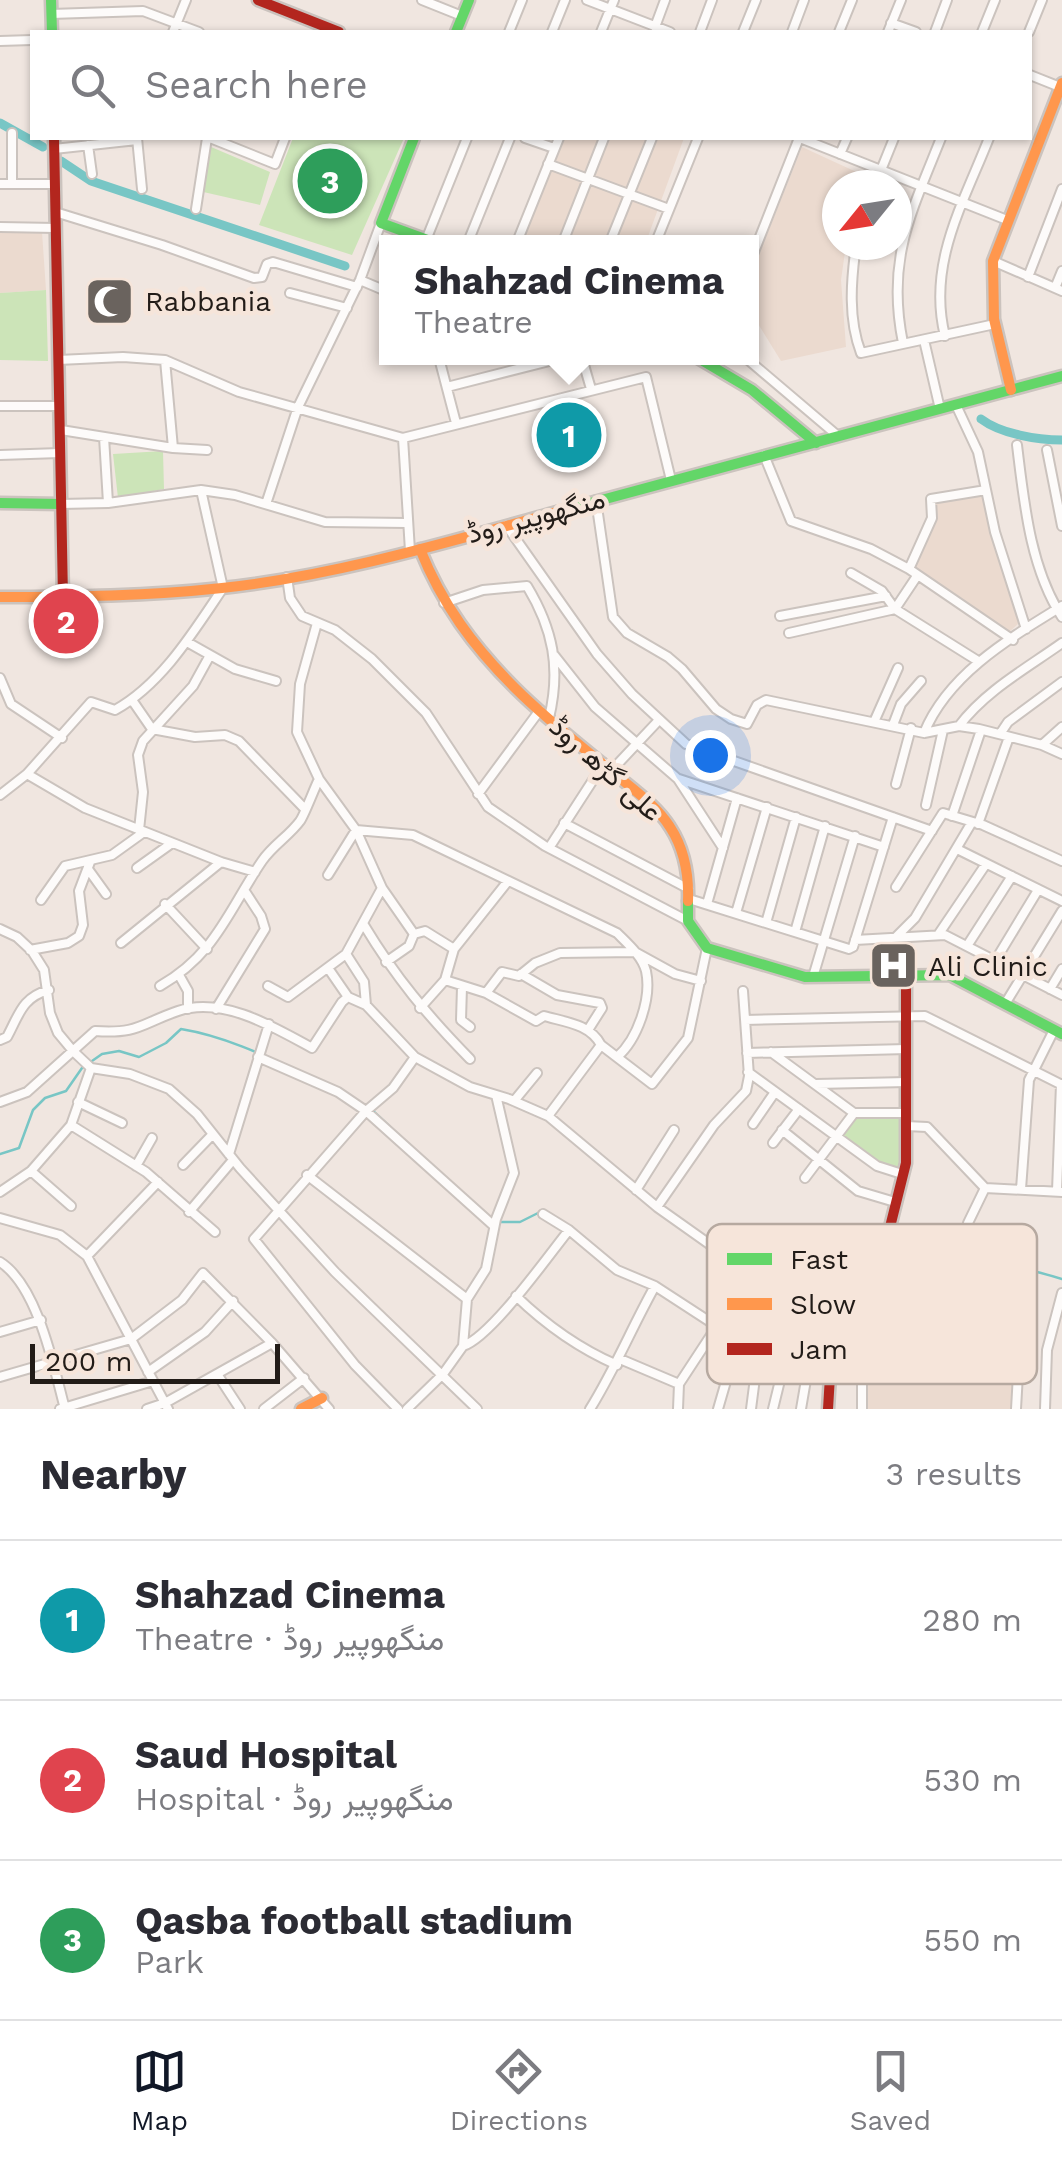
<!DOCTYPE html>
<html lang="en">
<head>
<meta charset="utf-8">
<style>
	body { margin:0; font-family:"Work Sans",Vazirmatn,sans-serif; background:#f2f2f3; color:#2b2b33 }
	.compass { position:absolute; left:822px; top:170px; width:90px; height:90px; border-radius:50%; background:#fff; box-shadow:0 2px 8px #0004; rotate:240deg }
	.scale { position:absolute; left:30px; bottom:25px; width:250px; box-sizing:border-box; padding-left:10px; border:5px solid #221c18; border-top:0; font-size:28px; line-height:35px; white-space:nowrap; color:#221c18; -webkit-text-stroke:8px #f6e5da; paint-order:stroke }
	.you { position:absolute; left:710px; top:755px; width:35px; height:35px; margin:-25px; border:8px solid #fff; border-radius:50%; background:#1a73e8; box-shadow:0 0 0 15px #1a73e833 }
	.badge { display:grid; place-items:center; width:65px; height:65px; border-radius:50%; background:#111827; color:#fff; font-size:32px; font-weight:700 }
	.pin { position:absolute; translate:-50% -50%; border:5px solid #fff; box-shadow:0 2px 10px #0006 }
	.popup { position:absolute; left:379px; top:235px; width:380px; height:130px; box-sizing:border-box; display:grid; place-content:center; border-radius:0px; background:#fff; filter:drop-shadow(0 2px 8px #0005); font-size:32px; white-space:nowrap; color:#7c7c81 }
	.popup b { font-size:38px; color:#2b2b33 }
	.popup::after { content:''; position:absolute; left:50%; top:100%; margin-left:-20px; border:20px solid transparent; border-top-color:#fff }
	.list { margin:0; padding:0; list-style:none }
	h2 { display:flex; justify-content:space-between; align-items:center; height:130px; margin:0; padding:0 40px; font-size:42px }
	h2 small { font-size:32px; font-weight:400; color:#7c7c81 }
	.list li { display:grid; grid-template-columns:65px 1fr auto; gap:30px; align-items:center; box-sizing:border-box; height:160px; padding:0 40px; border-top:2px solid #e1e1e2 }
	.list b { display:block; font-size:38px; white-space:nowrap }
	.list p { margin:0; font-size:32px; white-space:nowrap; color:#7c7c81 }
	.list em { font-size:32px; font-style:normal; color:#7c7c81 }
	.icon { flex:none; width:55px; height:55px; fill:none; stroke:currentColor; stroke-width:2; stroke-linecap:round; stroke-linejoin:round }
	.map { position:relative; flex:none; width:1062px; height:1409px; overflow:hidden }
	.search { position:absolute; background:#fff; box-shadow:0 2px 8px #0004; left:30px; right:30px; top:30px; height:110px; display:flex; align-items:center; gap:25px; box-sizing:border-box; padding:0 35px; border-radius:0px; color:#7c7c81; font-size:38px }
	.sheet { height:610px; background:#fff }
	nav { display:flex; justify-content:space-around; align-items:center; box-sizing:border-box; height:140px; border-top:2px solid #e1e1e2; background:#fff; font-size:28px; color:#7c7c81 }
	nav a { display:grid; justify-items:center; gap:5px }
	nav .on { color:#111827 }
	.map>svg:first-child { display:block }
	.built { fill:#ebdacf }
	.green { fill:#cce4b8 }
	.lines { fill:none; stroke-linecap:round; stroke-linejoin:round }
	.stream { stroke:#78c6c5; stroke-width:2.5 }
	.canal { stroke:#78c6c5; stroke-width:9 }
	.street-casing { stroke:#cbc3be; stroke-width:12 }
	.fast-casing { stroke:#cbc3be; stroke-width:15 }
	.slow-casing { stroke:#cbc3be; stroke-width:15 }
	.jam-casing { stroke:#cbc3be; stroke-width:15 }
	.street { stroke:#fdfbfa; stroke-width:8 }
	.fast { stroke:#63d668; stroke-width:10 }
	.slow { stroke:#ff974d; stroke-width:10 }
	.jam { stroke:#b3261e; stroke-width:10 }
	.labels { text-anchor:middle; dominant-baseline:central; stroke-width:9; stroke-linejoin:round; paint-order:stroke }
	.poi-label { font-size:28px; fill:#221c18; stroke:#f6e5da; text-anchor:start }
	.street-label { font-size:28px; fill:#221c18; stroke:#f6e5da }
	.key { fill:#f6e5da; stroke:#b6a9a0; stroke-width:2.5 }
	.key-label { font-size:28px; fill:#221c18 }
</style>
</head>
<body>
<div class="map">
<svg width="1062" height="1409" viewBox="0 0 1062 1409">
	<rect width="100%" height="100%" fill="#f0e6e0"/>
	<path class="built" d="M562,138H684L646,242H521Z
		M802,147L863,175L860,185H837V245H846L841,280L846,347L781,361L752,314V272Z
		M0,231L42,232L46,290L0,293Z
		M982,493L1019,623L1008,633L913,567L935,520V501Z
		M869,1366L1017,1367L1016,1409H862V1379Z"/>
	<path class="green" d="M293,138H404L352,255L259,225Z
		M204,144L270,172L260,205L199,191Z
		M46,290L48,361L0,360V293Z
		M163,451L164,489L118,498L113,454Z
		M854,1113H906L902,1174L877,1166L836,1137Z"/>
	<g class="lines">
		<path class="stream" d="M331,1085L366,1107
			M373,1111L418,1153
			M0,1154L19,1148L33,1110L45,1098L66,1091L82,1068L102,1054L119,1051L139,1057L166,1043L181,1029C224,1036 266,1056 305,1074
			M547,1212L566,1224
			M500,1222H520L540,1212
			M580,1234L593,1245
			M877,1317C901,1322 925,1326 942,1303C948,1294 952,1284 961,1277C988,1257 1033,1270 1062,1279
			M718,1323L737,1334
			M745,1336C767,1346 805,1364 826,1347"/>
		<path class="canal" d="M0,123L43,147
			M61,161L91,181L345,266
			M981,419C1001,434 1037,440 1062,440"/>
		<defs>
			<path id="street" d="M422,0L462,16
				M587,0L670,32
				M51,14L143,11L199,32
				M891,23L916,32
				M655,27L665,0
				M173,32L186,0
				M509,32L522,0
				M552,32L565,0
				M601,32L614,0
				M700,32L712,0
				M743,32L756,0
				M792,32L804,0
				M839,32L852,0
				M888,32L901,0
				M935,32L947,0
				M982,32L995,0
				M1029,32L1042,0
				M0,41L32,40
				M1030,75L1060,87
				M137,138L142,189
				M210,138L275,164L285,138
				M525,138L554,148
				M800,138L1007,220
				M88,145L92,174
				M54,149L137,140
				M840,154L847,138
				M548,164L669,209
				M0,184H55
				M12,184V133
				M875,185L894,138
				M196,209L207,138
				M55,212L162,245L254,278L262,277L267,264L273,262L357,287
				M0,227L56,228
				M426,240L467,138
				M468,242L510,138
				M517,242L559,138
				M563,242L604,138
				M610,242L652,138
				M656,242L698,138
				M856,245C851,281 848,319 861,353L995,324
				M752,257L799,138
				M993,261L1062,291
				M1028,277L1062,189
				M360,280L386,291
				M1055,288L1062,271
				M290,293L347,308
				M945,336C927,264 963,204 989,138
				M924,340L940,409
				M903,343C886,260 911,213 941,138
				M439,358L456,423
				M582,358L591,389
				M746,358L838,436
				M58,360L123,357L165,360L239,392L403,438L646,377L671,480
				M165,360L173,448
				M447,387L561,358
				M956,405L978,452L995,532L1026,629
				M0,406H59
				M61,430L173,448L207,450
				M104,437L108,503
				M403,438L410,551
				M1017,445C1024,502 1030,568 1062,617
				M1047,450L1062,526
				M0,455L60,453
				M764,455L791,521L871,549L909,569L1013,640
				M596,500L613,617L627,633L668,657L682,669L716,709L731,719L747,724L757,705L766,700L924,733L959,726L979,729L1042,745L1062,754
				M61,504L108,503L201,490L235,495L325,522L407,523
				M266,504L298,407L360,280L381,223
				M506,525L597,654L632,694L686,744L932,831
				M909,569L932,518L931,499L986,490
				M851,573L882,591L895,609L917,576
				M287,577L290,598L302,616L335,630L372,659L426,713L488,807L545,846L688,921
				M444,603L483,590L527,586C553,629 561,668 549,718
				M780,616L886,596
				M317,623L300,684L297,732L319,779L356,830L382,888L414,934L409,946L386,962
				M789,633L895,609L978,661
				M187,642L235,669L276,681
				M554,655L595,707L678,779L723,848
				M0,678L11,704L62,738
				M132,700L152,729L195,737L225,735L239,741L304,808
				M874,722L898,668
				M893,725L901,704L921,681
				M959,726C985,691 1027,668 1062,643
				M924,733C948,674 1010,638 1062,606
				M1000,734L1008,722L1062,682
				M1042,745L1062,727
				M612,770L659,720
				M27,774L85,808L221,862L255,872
				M679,779L884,847
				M896,784L911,728
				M478,794L540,710
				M0,795L27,774L91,702L115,710C162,684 194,631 223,588L201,490
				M926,805L943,730
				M952,816L981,730
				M564,823L689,889
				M978,824L1009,737
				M139,830L143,792L138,755L143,741L193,686L209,657
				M549,848L604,763
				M957,849L1062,901
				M137,868L172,843
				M88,869L106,894
				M328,875L356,830L413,835L617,933C628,944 642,956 646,971C652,999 637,1040 617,1057
				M896,887L943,813L983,825L1062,861
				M689,899L849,949L853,947L893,817
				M41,900L65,866L112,855L144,832
				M165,904L207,949
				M707,904L737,798
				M736,913L767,807
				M766,923L796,817
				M364,925C396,978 427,1015 470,1059
				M0,929L17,937L32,951L44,970L50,1013L58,1033L73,1051L91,1068L130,1074L169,1089L197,1114L240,1168L335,1272L477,1409
				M795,932L825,826
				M414,934L425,931L454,949L508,881
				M938,935L986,864
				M896,937L915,918L972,822
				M855,940L945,935L1062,995
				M121,943L221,862
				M967,946L1012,876
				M30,950L68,943L79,936L83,925L79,891L90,862
				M346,954L364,982L366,1005
				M995,961L1038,890
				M328,968L348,997
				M521,974L557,995L600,1003L602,1008L588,1030
				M179,975L188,991V1009
				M813,977L855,836
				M445,980L486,993L536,1021L544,1016C565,1022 590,1024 601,1045
				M160,986C216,954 228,911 262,861C273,845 289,836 300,821C304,816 314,789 319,779
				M268,986L288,997L346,954L382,888
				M462,987L461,1020L470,1027
				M1050,989L1062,969
				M486,993L502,972L519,976L535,963L560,953L635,952L675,974L701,981
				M1005,1004L1062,911
				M420,1008L445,980L454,949
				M216,1009L265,929L261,916L246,893
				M745,1020L925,1016L1062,1085
				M0,1040L7,1037C19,1015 22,997 49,990
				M771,1052L854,1113H906
				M747,1053L907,1049
				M258,1057L338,1092L366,1111L494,1226
				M748,1072L877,1166L902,1174
				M816,1084L907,1082
				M514,1101L537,1073
				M0,1102L27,1092L95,1031C139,1034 140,1024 178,1011C223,996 274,1027 312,1048L342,1002L348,997L366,1005L415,1057L470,1087L509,1099L548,1116L657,1207L791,1302L808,1310H834
				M78,1102L122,1123
				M548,1116L601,1045L652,1084L688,1038L707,948
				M753,1124L775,1092
				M71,1125L146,1172L215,1232
				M906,1126L927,1127L985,1188L1062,1192
				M782,1130L858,1191L895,1202
				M773,1143L799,1109
				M229,1154L269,1024
				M183,1165L213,1134
				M136,1166L152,1138
				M31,1171L71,1206
				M307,1175L467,1299
				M805,1178L854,1113
				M1021,1189L1029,1080L1054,1030
				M636,1190L674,1130
				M1057,1191L1061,1084
				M0,1192L31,1171L71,1125L91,1068
				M657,1207L714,1125L746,1091L749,1076L743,991
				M189,1212L233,1160
				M543,1214L569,1230L617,1270L655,1286L738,1340L759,1347L751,1409
				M0,1218L60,1235L87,1256L168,1409
				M885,1247C940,1291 958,1294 972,1366
				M87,1256L158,1182
				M0,1262C38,1286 54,1368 65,1409
				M959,1266L968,1223L985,1188
				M516,1296C547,1326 578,1348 617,1365
				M0,1332L41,1320
				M463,1346C491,1337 548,1256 569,1230
				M620,1359L679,1384
				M869,1366L846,1331L865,1318L905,1328L957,1313
				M988,1367L989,1312L999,1270
				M148,1372L205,1332L233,1301
				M217,1374L240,1409
				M0,1377L131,1339L182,1300L203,1273L272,1343L329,1409
				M60,1409L153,1381
				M147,1409L165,1403L272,1343
				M264,1409L304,1378
				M398,1409L355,1365L254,1239L366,1111L393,1088L415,1057
				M407,1409L443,1374L463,1346L467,1299L486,1269L496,1219L514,1173L496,1095
				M590,1409C615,1369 632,1327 655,1286
				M678,1409L679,1384L717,1326
				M718,1409L738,1340L773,1290
				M773,1409L785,1360L808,1364
				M801,1409L818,1310
				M862,1409V1379L869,1366L1017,1367
				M1016,1409L1021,1322L1032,1275
				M1045,1409L1047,1350L1062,1293"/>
			<path id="fast" d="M51,0L52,32
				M456,32L469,0
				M414,138L381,223L433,242
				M698,358L752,390L816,443
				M0,503L61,504
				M557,512L1062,376
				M688,901V921L707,948L805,977L950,975L1062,1034"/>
			<path id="slow" d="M1011,390L994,319L993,261L1062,83
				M420,549C442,604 473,646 515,688C546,719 581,746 615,774C634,790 657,806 670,827C685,850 689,874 688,901
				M0,597C74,597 148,596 222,588C335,576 448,542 557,512
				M301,1409L322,1398"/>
			<path id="jam" d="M258,0L339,32
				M54,138L63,597
				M828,1409L834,1310L845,1289L885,1247L906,1163V975"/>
		</defs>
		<use href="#street" class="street-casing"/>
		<use href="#fast" class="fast-casing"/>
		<use href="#slow" class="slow-casing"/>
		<use href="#jam" class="jam-casing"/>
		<use href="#street" class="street"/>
		<use href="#fast" class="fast"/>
		<use href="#slow" class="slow"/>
		<use href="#jam" class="jam"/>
	</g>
	<defs>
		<symbol id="mosque-square" viewBox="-11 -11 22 22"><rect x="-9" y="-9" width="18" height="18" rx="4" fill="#6a635e" stroke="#f6e5da"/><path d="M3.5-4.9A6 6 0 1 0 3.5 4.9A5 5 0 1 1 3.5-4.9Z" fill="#fff"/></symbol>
		<symbol id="hospital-square" viewBox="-11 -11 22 22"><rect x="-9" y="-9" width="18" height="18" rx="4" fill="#6a635e" stroke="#f6e5da"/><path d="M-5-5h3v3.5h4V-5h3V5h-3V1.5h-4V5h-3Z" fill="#fff"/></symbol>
	</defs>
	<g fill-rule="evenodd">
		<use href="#mosque-square" x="82" y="274" width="55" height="55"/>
		<use href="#hospital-square" x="866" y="938" width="55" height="55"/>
	</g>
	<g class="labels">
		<g class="poi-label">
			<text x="145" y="301">Rabbania</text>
			<text x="928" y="966">Ali Clinic</text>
		</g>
		<g class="street-label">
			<text transform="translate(536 516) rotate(-15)">منگھوپیر روڈ</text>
			<text transform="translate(606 769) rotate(42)">علی گڑھ روڈ</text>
		</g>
	</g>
	<rect x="707" y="1224" width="330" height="160" rx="15" class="key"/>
	<rect x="727" y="1253" width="45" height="12" fill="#63d668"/>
	<rect x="727" y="1298" width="45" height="12" fill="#ff974d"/>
	<rect x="727" y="1343" width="45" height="12" fill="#b3261e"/>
	<g class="key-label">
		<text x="790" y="1269">Fast</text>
		<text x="790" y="1314">Slow</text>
		<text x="790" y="1359">Jam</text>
	</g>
</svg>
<svg class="compass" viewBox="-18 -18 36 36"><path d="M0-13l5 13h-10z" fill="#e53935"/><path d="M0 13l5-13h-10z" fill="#7c7c81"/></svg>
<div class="scale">200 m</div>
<div class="you"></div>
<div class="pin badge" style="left:569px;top:435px;background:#0f9aa8">1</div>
<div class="popup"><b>Shahzad Cinema</b>Theatre</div>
<div class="pin badge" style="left:66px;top:621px;background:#e0444e">2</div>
<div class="pin badge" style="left:330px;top:181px;background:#2e9e5b">3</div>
<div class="search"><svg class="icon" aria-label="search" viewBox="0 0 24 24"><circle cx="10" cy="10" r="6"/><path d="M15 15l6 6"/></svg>Search here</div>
</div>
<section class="sheet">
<h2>Nearby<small>3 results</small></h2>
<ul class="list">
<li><span class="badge" style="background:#0f9aa8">1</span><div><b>Shahzad Cinema</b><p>Theatre · منگھوپیر روڈ</p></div><em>280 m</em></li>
<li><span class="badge" style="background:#e0444e">2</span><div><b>Saud Hospital</b><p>Hospital · منگھوپیر روڈ</p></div><em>530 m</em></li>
<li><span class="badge" style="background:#2e9e5b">3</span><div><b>Qasba football stadium</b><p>Park</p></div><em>550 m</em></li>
</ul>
</section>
<nav>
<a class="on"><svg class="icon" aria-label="map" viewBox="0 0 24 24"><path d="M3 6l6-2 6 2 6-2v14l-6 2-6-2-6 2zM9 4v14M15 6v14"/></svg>Map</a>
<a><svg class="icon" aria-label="directions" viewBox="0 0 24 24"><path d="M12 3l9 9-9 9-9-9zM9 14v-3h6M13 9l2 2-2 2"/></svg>Directions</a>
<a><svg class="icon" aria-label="saved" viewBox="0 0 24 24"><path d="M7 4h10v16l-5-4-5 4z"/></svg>Saved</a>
</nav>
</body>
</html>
